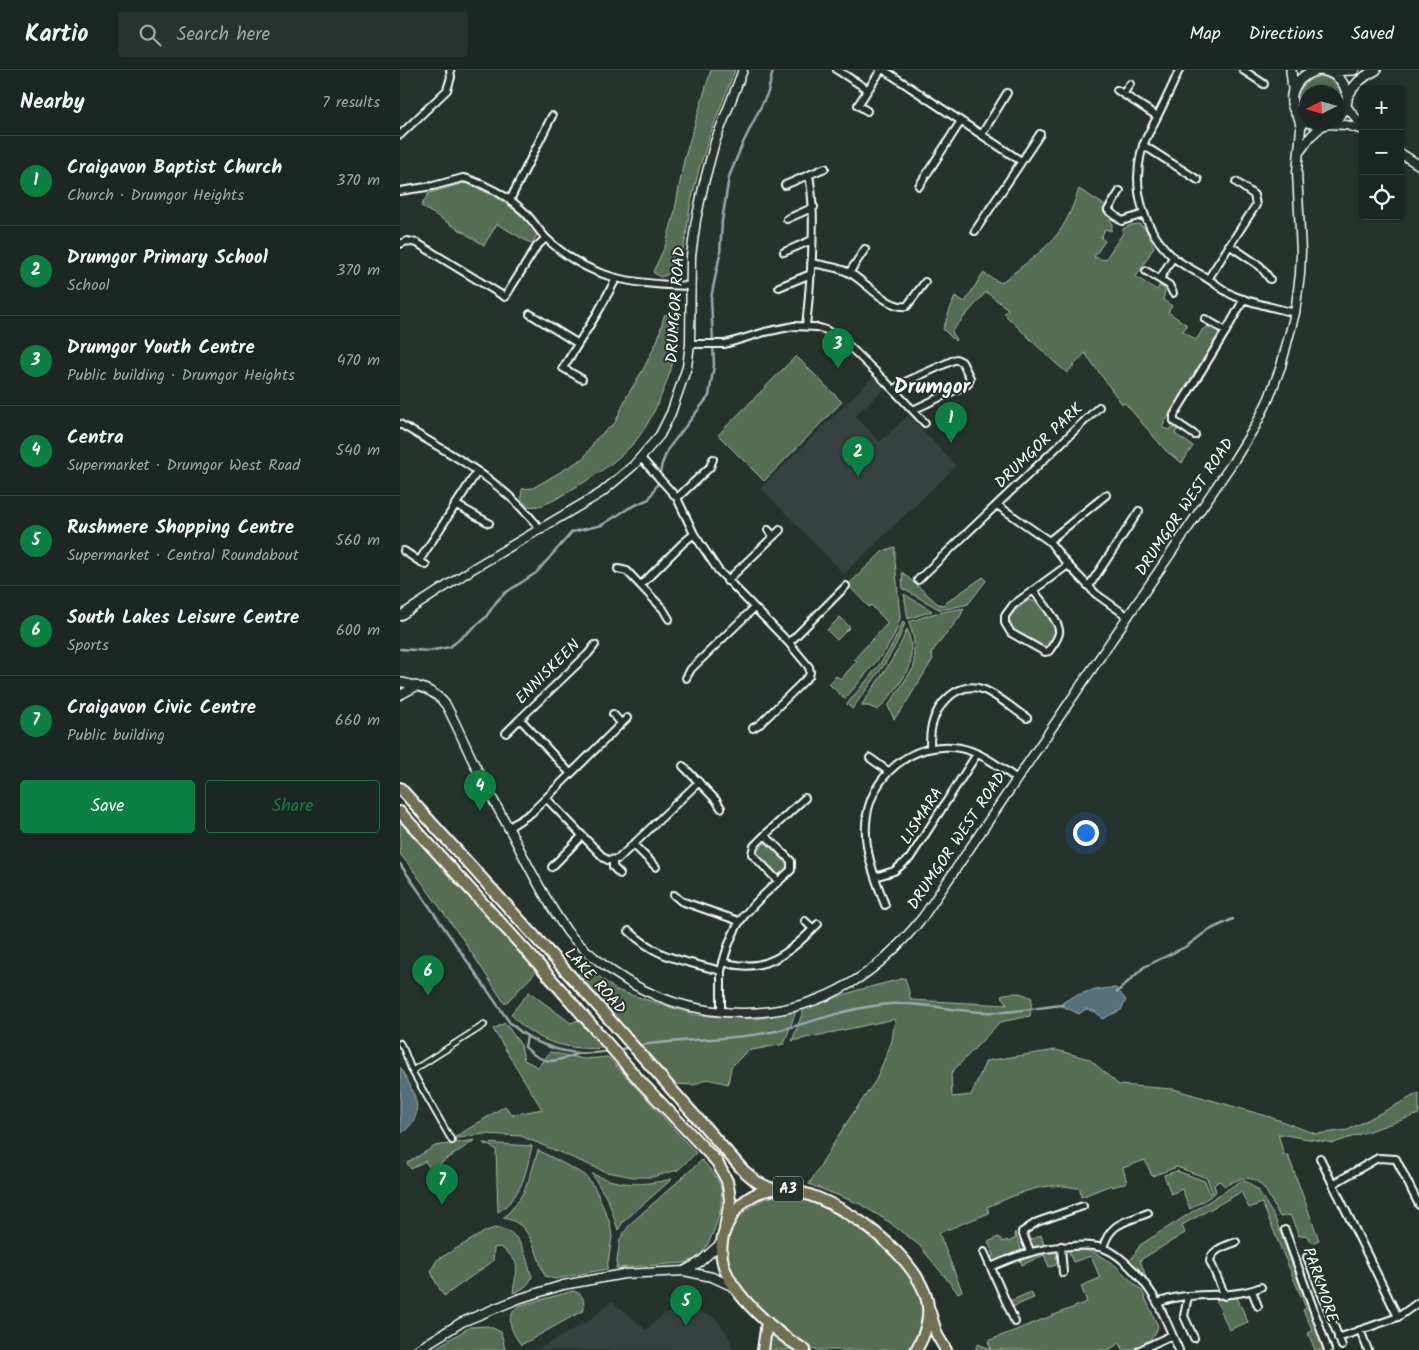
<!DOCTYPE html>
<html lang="en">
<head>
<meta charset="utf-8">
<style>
	body { margin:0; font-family:Kalam,sans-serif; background:#29322f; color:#f1f3f6 }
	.controls { position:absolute; right:15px; top:15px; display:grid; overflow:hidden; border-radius:5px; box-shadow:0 1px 4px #0004 }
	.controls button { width:45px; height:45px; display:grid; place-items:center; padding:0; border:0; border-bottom:1px solid #3a4340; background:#1c2622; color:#f1f3f6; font:25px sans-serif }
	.compass { position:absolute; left:899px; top:15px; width:45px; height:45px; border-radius:50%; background:#1c2622; box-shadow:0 1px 4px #0004; rotate:265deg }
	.you { position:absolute; left:685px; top:762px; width:18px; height:18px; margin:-12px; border:4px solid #fff; border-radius:50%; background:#1a73e8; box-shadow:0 0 0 8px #1a73e833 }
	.badge { display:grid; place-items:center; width:32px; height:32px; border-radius:50%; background:#0b8043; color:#fff; font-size:16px; font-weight:700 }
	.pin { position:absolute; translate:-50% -41px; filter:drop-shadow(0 1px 2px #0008) }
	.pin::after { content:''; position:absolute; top:26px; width:18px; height:15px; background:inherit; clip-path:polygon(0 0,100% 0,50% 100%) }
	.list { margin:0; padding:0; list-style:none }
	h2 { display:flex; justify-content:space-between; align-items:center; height:65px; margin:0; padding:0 20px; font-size:21px }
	h2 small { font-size:16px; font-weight:400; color:#a0a5a5 }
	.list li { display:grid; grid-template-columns:32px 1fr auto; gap:15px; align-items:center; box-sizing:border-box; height:90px; padding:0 20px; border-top:1px solid #3a4340 }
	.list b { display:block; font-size:19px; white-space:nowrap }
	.list p { margin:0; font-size:16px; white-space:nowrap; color:#a0a5a5 }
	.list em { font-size:16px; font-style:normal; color:#a0a5a5 }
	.actions { display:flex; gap:10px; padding:15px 20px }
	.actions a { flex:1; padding:11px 0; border:1px solid #0b8043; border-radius:5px; text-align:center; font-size:18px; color:#0b8043 }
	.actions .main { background:#0b8043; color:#fff }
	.icon { flex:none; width:28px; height:28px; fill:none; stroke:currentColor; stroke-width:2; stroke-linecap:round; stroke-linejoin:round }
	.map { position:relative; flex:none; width:1019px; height:1280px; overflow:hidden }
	header { display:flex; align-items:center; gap:30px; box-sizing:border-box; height:70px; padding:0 25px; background:#1c2622; border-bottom:1px solid #3a4340 }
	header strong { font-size:24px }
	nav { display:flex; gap:28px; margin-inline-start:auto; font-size:18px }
	.search { width:350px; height:45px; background:#29322f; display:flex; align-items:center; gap:12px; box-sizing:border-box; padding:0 18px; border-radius:5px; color:#a0a5a5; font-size:19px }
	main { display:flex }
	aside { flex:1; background:#1c2622 }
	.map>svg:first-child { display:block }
	.built { fill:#344241 }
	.green { fill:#546d53; stroke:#aab6a9 }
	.water { fill:#55727b; stroke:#99aab0 }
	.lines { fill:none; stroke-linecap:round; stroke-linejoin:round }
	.stream { stroke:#99aab0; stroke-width:2.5 }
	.pedestrian-casing { stroke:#fff; stroke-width:8 }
	.minor-casing { stroke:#fff; stroke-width:10 }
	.tertiary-casing { stroke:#fff; stroke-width:11 }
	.secondary-casing { stroke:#fff; stroke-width:12 }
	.primary-casing { stroke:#fff; stroke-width:14 }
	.trunk-casing { stroke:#fff; stroke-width:14 }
	.pedestrian { stroke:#26332d; stroke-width:4.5 }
	.minor { stroke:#26332d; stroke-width:6 }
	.tertiary { stroke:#26332d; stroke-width:8 }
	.secondary { stroke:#26332d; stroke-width:9 }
	.primary { stroke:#716f52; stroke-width:10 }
	.trunk { stroke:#716f52; stroke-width:10 }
	.labels { text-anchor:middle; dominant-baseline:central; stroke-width:4; stroke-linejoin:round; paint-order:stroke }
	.shield { fill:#26332d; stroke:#bec2c0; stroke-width:1 }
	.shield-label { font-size:15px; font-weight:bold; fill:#fff }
	.street-label { font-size:16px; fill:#fff; stroke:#26332d }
	.district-label { font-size:21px; font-weight:bold; fill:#fff; stroke:#26332d }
</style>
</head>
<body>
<header>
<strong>Kartio</strong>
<div class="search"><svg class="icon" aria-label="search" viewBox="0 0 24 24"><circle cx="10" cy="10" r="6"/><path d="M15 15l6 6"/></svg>Search here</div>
<nav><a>Map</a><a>Directions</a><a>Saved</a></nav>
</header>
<main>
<aside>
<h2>Nearby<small>7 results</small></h2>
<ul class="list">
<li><span class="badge">1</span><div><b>Craigavon Baptist Church</b><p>Church · Drumgor Heights</p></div><em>370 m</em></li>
<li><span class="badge">2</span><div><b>Drumgor Primary School</b><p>School</p></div><em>370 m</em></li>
<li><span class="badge">3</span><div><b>Drumgor Youth Centre</b><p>Public building · Drumgor Heights</p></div><em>470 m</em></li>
<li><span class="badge">4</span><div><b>Centra</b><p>Supermarket · Drumgor West Road</p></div><em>540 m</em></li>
<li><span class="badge">5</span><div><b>Rushmere Shopping Centre</b><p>Supermarket · Central Roundabout</p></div><em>560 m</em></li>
<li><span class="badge">6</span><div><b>South Lakes Leisure Centre</b><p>Sports</p></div><em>600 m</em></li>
<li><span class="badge">7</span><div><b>Craigavon Civic Centre</b><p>Public building</p></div><em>660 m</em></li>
</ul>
<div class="actions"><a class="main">Save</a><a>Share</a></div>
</aside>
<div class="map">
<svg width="1019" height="1280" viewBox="0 0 1019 1280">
	<rect width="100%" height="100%" fill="#26332d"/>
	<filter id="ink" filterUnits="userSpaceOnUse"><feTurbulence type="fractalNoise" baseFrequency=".02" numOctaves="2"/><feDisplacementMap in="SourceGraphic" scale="10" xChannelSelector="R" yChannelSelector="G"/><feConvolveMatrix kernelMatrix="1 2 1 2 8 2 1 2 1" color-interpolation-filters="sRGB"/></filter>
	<g filter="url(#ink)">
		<path class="built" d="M473,307L484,319L455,346L480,372L508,345L556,396L444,504L361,418Z
			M212,1231L246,1260L264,1244L274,1240L300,1242L316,1248L329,1267L333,1280H137L188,1251Z"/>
		<path class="green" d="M311,0H335L311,62L299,99L290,137L285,172L280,190L267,205L260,207L253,202L266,174L274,145L284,90Z
			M921,6C939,9 947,26 937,42L936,22H906V44C891,29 901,9 921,6Z
			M65,113C87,121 127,143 137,165L132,174L97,154L84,175L21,136L29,123Z
			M679,119L706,136L704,142C710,148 714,152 711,161L705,159L701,168L705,171L694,187L705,190L723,163V159L731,155L739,154L745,158L754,177L736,207L757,220L759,216L763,217L765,221L763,230L772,236L768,242L787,255L783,261L796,270L803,259L807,257L817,259L819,265L762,357L768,360L772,358H778L775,364L793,376L782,393L766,381L725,333L722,334L685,283L667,303L651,289L604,244L608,239L586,222L552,261L556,270L555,271L543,259L555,226L565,232L583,203L601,213C620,197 644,182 659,162C668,150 674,133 679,119Z
			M273,241L279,246C279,255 279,264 277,273C273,302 252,355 231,376C213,394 191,409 169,421C156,429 142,439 127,436L121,428L122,419L133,418L184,388L196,369L215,353L227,326L244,298L258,269L264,246Z
			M396,286L442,332L364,411L318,365Z
			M495,477V490L500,548L494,566L485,581L445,629L429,614L436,606L441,609L457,591L454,589L488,553L471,535L469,537L448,515L483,481Z
			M502,502L538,534L543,535L583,507L586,511L568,534L547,539H539L503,519Z
			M504,524L532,541L508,549Z
			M629,530L637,532C645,543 662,558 651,572C648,576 646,577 641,577L614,560L608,552L611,543Z
			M564,538L560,547L531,583L533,589L501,641L494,649L488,636L514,597V569L509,552L532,544Z
			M440,547L450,557L437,570L427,560Z
			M503,551L505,553C494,586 472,612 452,639L447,634C468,608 492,584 503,551Z
			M507,559C511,568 512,585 510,595C509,603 485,634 478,640L468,636H461C477,611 497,587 507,559Z
			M0,752L137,901L105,934L66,874L13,800L0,784Z
			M365,773H368L388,794L387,797L381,805H377L358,785L357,782Z
			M183,894L216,920L295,945L357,949L396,941L384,974L347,981L331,997L328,1014L307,1009L294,1015L273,1014L177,908Z
			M505,908L511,930L607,935L601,925C613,922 621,922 632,928L630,946L600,952L551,1003L552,1027L571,1025L586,991L656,980L689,989L719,1015L773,1019L870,1047L916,1064L948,1060L1019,1023V1044L934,1073L878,1064L884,1085H888L919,1170L912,1173L906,1165L899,1166L890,1145L880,1147C865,1121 860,1095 825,1116L819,1111L814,1115L816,1121L813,1125L807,1108L777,1097L752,1106L745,1090L723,1098L727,1113L712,1117L711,1115L681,1127L680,1119C645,1109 619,1124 587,1137L589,1143L539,1163L562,1221L558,1223L519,1175L489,1152L460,1134L409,1114L443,1058L476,1010L492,971L495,949L392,971L404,939L458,920Z
			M129,922L171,953L178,950L207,978C171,981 134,973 111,944Z
			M105,953L121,975L124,990L138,997L150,982L184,989L208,987L296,1083L278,1100L252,1107H234L206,1102L121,1066L84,1064L52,1069L105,1036L112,1045L142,1039L93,959Z
			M75,1070L31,1100L25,1091L11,1099L7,1093L35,1076Z
			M83,1073L132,1076C126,1103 122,1126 98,1142L96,1079Z
			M138,1080L185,1105L195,1118L210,1153L212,1167L207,1199L155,1209L145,1206C135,1183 132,1152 103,1148C125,1128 130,1108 138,1080Z
			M302,1090C310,1099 318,1107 321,1119C325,1135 312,1172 301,1184C296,1189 290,1191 284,1193L216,1198L220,1169L230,1154Z
			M777,1101L805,1111L811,1126L790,1139L782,1119L771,1124L764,1105Z
			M192,1104C222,1116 240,1116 272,1109L224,1151L218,1160L209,1132Z
			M841,1111L848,1112L858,1120L875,1148L924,1280H915L908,1263L913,1261L903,1240L906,1238L862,1133L849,1138L841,1122L782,1155L785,1163L740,1190L747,1210L745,1211L729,1193L740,1175Z
			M374,1126C383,1126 391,1126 400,1128C434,1136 503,1187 517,1218C525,1236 524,1265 509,1280C487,1280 466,1280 444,1280C436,1280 426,1280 418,1280C409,1278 399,1269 392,1264C358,1242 303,1191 339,1148C349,1136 359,1130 374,1126Z
			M95,1158C122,1159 125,1186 132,1207C127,1217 123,1219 113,1223C116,1198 124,1194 100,1177L94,1178L93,1191L44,1226L34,1209L31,1200L37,1190L86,1161Z
			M615,1162L620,1175L621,1180L616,1185L595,1193L589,1188L594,1185L588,1172L599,1167L603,1172L607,1170L608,1172L616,1168L614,1163Z
			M641,1165L644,1175L634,1177L627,1171Z
			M668,1180H687L697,1184L715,1195L742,1221L758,1256C756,1270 736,1280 723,1280L720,1273L708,1280H575L578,1274L591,1279L588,1271L687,1232L681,1216L700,1208L691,1186L673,1192Z
			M652,1181C656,1184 658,1190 656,1195L649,1197L644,1185L622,1195L620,1190L641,1183Z
			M173,1221C184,1224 184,1230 184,1240L121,1275C112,1262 104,1249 118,1236Z
			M631,1222L634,1228L612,1237L610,1231Z
			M836,1225L848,1252L829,1260L815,1227Z
			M88,1256L101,1262L105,1279L102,1280H32L70,1257Z
			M368,1261L383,1274L393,1280H368Z"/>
		<path class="water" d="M716,918L726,930L721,940L702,949L696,942L686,939L679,944L660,935C673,923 699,918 716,918Z
			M0,997C13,1020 30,1045 0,1064Z"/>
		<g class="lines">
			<path class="stream" d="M0,579L28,581L50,577L85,548L97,531L105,523L136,503L172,462L202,455L229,438L249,429L257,415L262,394L268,379L309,326L314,295L311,228L320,184L322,151L329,107L342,75L368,22L373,0
				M0,794L110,953C137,978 173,988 209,981
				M717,922L744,897L787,876L807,861L833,849
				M127,966L125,977C144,997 156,992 179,983
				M237,976C283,968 330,971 376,961C414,952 450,937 490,934C521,932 553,941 584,942C611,944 637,937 663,935
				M217,980L231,977"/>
			<defs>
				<path id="pedestrian" d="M0,973L4,980L12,1001L52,1071
					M12,1001L84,955"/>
				<path id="minor" d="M437,0L467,19
					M484,0L621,91
					M779,0C771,20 761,39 751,59C747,66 743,74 741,83C732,121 744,160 773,187C783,196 796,201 808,209C818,215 826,223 837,227C856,234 876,238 895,243
					M843,0L864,14
					M717,20L757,46
					M723,24L730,14
					M467,41L458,35L481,0
					M582,64L607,23
					M0,65L47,20L51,7L50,0
					M743,75L798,110
					M385,115L425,98
					M519,116L561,51
					M0,121L33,116L63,108L68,109C86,115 107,126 121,139C131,147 137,159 146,168C189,210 233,214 290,216
					M720,121L708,140L722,151L744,144
					M110,130L152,46
					M387,149L414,137
					M575,161L640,64
					M0,174L7,171L17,173L105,227L137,176L146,168
					M829,175L860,196L870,209
					M384,182L412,170
					M411,193C424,195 438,197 450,203C467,213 488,239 507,236L525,212
					M746,201L769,215L773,223
					M449,203L465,179
					M760,209L773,187
					M808,209L856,135L854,125L836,112
					M379,217L411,204
					M130,244L177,273
					M805,249L826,261
					M406,255C409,232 410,209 412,186C413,158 414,132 409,105
					M290,274H325L365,262L394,256L416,257L426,260L448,275L485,311L525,353
					M182,309L163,298L198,242L216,209
					M494,320L503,313L556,289L562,292L570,308L568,314L513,340
					M0,354C37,376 77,397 109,426C121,436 131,448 141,460
					M795,365L774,351V345L826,261L844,229
					M241,388L277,428L294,464L318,500L389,573L409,597L410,602L409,606L360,654L353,658
					M277,428L310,397L313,389
					M55,434L89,453
					M597,435L649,471L668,495L696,524L727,546
					M368,460L374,466
					M649,471L706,425
					M4,481L19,491
					M26,495L19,491L77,402
					M218,499L227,501L263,539L269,549
					M518,510L699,337
					M327,511L380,460
					M241,515L283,473L294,464
					M689,516L739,441
					M634,521C640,530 661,552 659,563C658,569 653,575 649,581L645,582L611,563L605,553V546L613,535L668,495
					M389,573L446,516
					M286,608L291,599L354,538
					M213,644L221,653
					M106,663L120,649
					M530,678C530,671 530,662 532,655C537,634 558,611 582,619C598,625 613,639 627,648
					M470,688L488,701
					M283,696L316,730L321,738
					M170,703L120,649L188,584L195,575
					M146,728L204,788L208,790L218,789L299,712
					M108,758L131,743L227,648
					M365,765L354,776L352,784L379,812
					M233,774L256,797
					M213,790V797L220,804
					M152,797L182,766
					M475,807L494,801L510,788L577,684
					M274,825L281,831L339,851
					M485,835C476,810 464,782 466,754C468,707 513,669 560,678C581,682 600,697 617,709
					M405,851L413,859
					M229,861C260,890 283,890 321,901V942
					M323,892C366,905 390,882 418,854
					M321,901C325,884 331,864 341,850C354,831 375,815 391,800V791L365,765L405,728
					M920,1088L998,1247
					M933,1114L978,1088L996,1089L1019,1135
					M885,1160L928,1280
					M661,1176L663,1203
					M703,1178C710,1152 726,1152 748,1143
					M630,1181L622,1162L637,1152L683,1136
					M584,1182L615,1252
					M907,1187L942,1276
					M591,1197C620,1184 640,1178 672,1176C682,1175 693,1175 703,1178C724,1185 748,1215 758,1234C766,1249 772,1265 779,1280
					M852,1221L858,1236
					M788,1226L784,1246L794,1268
					M825,1226L810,1191C812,1179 826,1176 836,1172
					M758,1233C790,1219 827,1231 861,1217
					M960,1260L968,1280
					M938,1268L998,1247L1019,1232
					M740,1280L772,1265"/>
				<path id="tertiary" d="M946,36L963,57
					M928,54L946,55L963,60
					M901,80L911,66L923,55
					M1000,83L1019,95
					M0,546L74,498L201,423L233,396L260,365L271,343L287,297L290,274L291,186L296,150L304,113L315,72L343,0
					M0,612C18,616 34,619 46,635C59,659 69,685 82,709C92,729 103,747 113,766C129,798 146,831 167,861C176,873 189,883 200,892C271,949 371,961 451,913C480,896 502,873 523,847L833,392L856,355L869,328L881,296L895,243L900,204L901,182L897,102L901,58L898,45
					M0,625L17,616
					M284,1201L300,1192L322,1172
					M17,1280L62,1252L118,1229L163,1215L224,1204L284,1201L312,1207L336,1218"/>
				<path id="secondary" d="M891,0L893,20
					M919,0C945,2 958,31 936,49
					M929,1L954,0
					M947,27C954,14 963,6 976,0
					M906,52C881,37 891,6 918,0
					M907,52L923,55L932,52"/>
				<path id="primary" d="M529,1239L537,1265L546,1280"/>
				<path id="trunk" d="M0,718L194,932L343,1100L357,1112L372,1119
					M0,742L140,896L240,1011L317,1092L327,1111L329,1122L330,1130L325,1158
					M363,1280L367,1252
					M405,1280C377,1264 331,1225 323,1193C319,1177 323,1160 332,1146C341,1131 357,1120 375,1119C425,1116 515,1181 527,1230C531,1246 525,1266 516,1280"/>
			</defs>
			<use href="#pedestrian" class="pedestrian-casing"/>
			<use href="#minor" class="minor-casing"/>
			<use href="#tertiary" class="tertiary-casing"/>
			<use href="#secondary" class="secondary-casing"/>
			<use href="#primary" class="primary-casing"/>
			<use href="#trunk" class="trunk-casing"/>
			<use href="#pedestrian" class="pedestrian"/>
			<use href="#minor" class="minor"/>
			<use href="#tertiary" class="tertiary"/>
			<use href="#secondary" class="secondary"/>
			<use href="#primary" class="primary"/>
			<use href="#trunk" class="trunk"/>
		</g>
	</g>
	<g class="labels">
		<rect class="shield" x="373" y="1106.5" width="30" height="25" rx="4"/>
		<g class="shield-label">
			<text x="388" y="1119">A3</text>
		</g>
		<g class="street-label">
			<text transform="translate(276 235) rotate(-86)">DRUMGOR ROAD</text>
			<text transform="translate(639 376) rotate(-44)">DRUMGOR PARK</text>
			<text transform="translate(785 437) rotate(-56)">DRUMGOR WEST ROAD</text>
			<text transform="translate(148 602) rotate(-45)">ENNISKEEN</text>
			<text transform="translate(522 746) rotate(-57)">LISMARA</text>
			<text transform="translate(557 771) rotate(-56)">DRUMGOR WEST ROAD</text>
			<text transform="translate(195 911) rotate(48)">LAKE ROAD</text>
			<text transform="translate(920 1215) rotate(71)">PARKMORE</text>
		</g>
		<g class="district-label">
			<text x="532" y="317">Drumgor</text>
		</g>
	</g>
</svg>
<div class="controls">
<button>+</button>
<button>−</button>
<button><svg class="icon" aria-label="locate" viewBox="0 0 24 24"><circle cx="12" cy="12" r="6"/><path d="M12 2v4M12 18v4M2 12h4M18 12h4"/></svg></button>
</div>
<svg class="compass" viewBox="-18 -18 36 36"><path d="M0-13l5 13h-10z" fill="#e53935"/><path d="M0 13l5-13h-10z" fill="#a0a5a5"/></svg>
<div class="you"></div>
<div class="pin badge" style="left:551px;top:373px">1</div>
<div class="pin badge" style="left:458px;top:407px">2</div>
<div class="pin badge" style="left:438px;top:299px">3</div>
<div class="pin badge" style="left:80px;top:741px">4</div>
<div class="pin badge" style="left:286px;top:1256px">5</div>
<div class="pin badge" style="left:28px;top:926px">6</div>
<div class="pin badge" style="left:42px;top:1135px">7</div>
</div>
</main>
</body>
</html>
